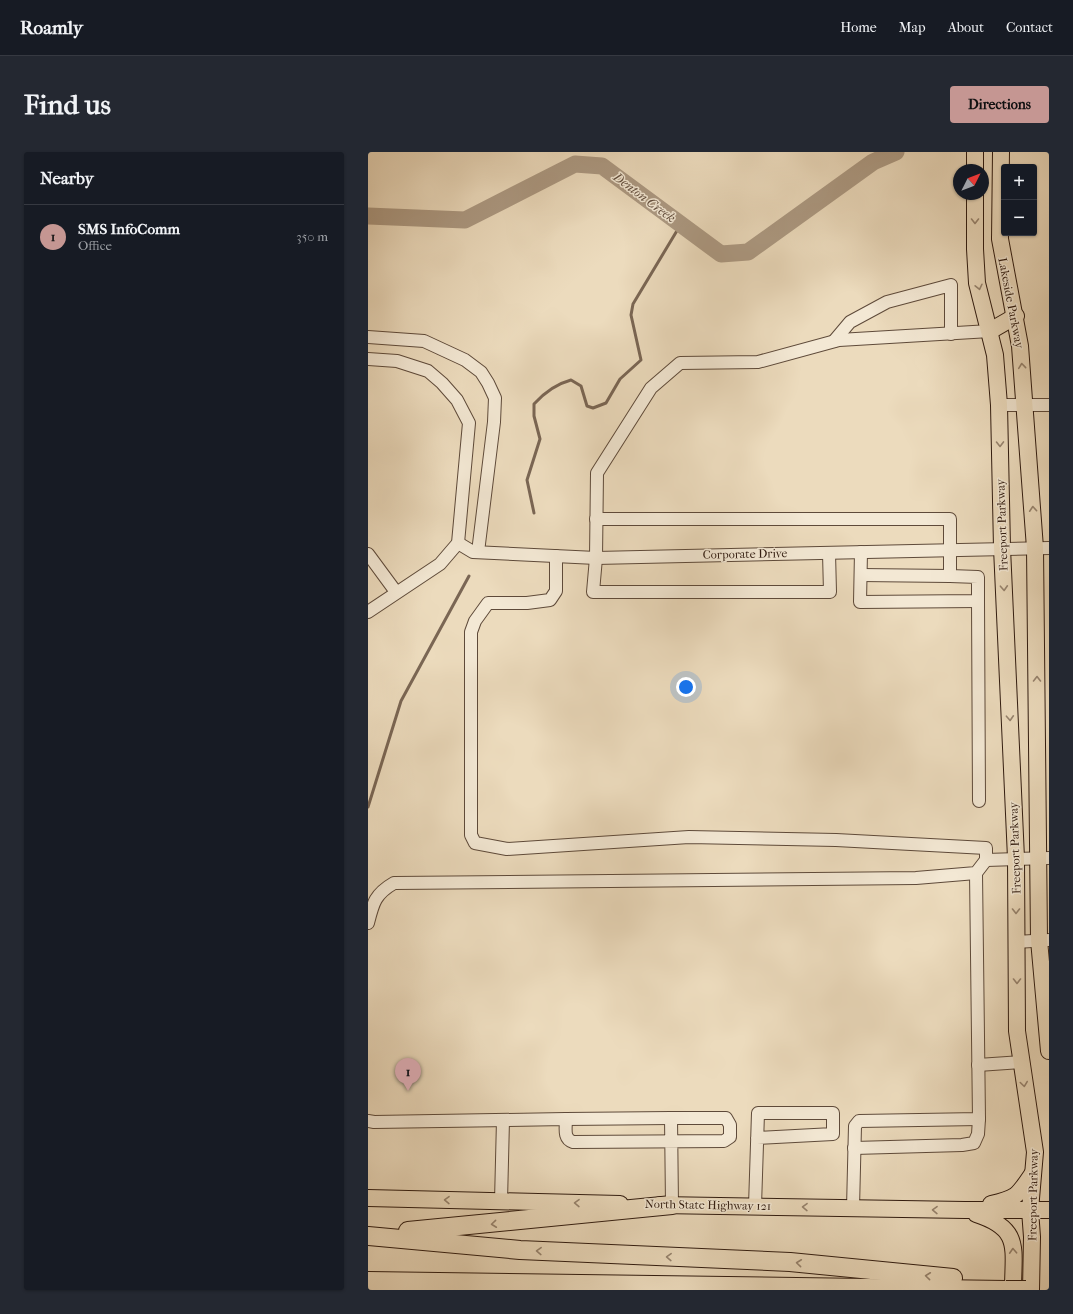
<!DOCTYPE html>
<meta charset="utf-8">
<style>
:root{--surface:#171b24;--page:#242831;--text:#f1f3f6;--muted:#9ea1a6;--line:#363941;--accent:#c59692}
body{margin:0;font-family:"IM FELL French Canon",serif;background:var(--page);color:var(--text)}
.controls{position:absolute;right:12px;top:12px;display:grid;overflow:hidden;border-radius:4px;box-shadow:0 1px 3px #0004}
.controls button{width:36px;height:36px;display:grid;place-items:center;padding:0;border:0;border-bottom:1px solid var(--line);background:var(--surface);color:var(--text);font:20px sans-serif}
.compass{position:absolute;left:585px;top:12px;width:36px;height:36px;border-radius:50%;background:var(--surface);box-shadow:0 1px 3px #0004;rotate:48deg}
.you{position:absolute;left:318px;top:535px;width:14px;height:14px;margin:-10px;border:3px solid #fff;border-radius:50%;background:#1a73e8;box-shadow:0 0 0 6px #1a73e833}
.badge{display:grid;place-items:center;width:26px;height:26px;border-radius:50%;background:var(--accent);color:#111;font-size:13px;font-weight:700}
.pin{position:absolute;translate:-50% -33px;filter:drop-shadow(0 1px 2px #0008)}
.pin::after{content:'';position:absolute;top:21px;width:14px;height:12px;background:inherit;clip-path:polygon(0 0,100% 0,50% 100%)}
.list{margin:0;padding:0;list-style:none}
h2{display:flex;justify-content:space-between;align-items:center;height:52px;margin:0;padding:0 16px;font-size:17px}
h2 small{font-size:13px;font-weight:400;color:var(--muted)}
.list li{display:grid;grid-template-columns:26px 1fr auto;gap:12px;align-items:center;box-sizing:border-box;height:64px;padding:0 16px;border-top:1px solid var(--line)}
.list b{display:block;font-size:15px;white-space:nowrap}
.list p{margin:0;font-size:13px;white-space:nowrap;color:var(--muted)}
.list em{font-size:13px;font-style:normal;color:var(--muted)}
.map{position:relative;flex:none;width:681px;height:1138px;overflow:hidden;border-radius:4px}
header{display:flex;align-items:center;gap:24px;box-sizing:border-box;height:56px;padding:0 20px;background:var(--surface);border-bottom:1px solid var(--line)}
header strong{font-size:19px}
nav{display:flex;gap:22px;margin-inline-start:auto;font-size:14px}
.intro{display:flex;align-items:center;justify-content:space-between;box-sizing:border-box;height:96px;padding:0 24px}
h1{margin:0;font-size:28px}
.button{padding:10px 18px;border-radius:4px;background:var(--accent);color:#111;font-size:14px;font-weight:700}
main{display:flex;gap:24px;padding:0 24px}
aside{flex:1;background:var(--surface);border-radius:4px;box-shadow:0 1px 3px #0004}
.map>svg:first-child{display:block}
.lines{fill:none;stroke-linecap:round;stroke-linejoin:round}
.stream{stroke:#7a6654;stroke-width:3}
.river{stroke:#ac9982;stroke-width:17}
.minor-casing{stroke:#5e4a3a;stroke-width:14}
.major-casing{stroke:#2f1a0f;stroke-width:18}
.highway-casing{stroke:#2f1a0f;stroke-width:20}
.minor{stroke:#f3e8d4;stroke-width:12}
.major{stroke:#ecdbbd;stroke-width:16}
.highway{stroke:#ecdbbd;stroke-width:18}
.highway-bridge-casing{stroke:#2f1a0f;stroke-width:20;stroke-linecap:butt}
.highway-bridge{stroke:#ecdbbd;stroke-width:18}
.oneway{stroke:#97846f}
.labels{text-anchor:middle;stroke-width:3;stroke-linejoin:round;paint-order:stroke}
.street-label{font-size:12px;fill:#2f1a0f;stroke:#f3e8d4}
.water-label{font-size:13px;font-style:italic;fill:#614d3d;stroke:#f3e8d4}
</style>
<header>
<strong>Roamly</strong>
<nav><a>Home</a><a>Map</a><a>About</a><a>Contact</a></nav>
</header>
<div class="intro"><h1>Find us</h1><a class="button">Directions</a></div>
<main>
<aside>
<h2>Nearby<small></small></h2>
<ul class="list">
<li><span class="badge">1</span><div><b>SMS InfoComm</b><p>Office</p></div><em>350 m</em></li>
</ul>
</aside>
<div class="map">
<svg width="681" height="1138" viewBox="0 0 681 1138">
<rect width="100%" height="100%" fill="#ecdbbd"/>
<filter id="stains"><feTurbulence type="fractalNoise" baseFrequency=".005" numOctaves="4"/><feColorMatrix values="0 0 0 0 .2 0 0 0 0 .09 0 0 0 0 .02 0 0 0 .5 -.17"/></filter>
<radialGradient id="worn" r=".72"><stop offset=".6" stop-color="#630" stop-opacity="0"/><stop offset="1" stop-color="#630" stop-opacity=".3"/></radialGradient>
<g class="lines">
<g class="stream">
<path d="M166 361 159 328 172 287 166 264V252C176 241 188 232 203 228L213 234 219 254 225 256 238 251 252 227 273 208 263 163 265 152 313 72"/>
<path d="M0 655 33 549 101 424"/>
</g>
<path class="river" d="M0 64 97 68 207 12 234 14 353 102 380 100 505 10 528 0"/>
<defs>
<g id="minor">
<path d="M0 185 56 189 97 208 113 220 120 231 127 246 126 270 110 400"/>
<path d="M466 189 482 170 519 150 583 133V182"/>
<path d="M0 207 29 209 60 219 74 231 89 248 101 271 90 391 72 412 0 460"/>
<path d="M631 253H681"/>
<path d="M228 367H582V424L610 425V449L492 450 493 400"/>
<path d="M90 391 105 400 228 406 681 396"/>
<path d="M461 401 462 440H225L228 406 229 321 283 236 312 211 390 210 471 188 622 179"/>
<path d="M0 402 28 440"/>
<path d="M493 423 582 424"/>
<path d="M610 449 611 649"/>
<path d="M618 708 681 706"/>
<path d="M0 771C5 751 7 742 26 731L548 726 608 721 618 708V696L468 688 321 685 139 697 107 691 103 683V480L107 469 120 451H159L182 448 188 439V404"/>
<path d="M648 790 681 788"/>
<path d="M610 913 653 910"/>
<path d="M198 967 303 966"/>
<path d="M0 969 6 970 198 967C198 976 195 987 205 990L356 989 362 985V973L358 966H303L304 1053"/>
<path d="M486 996 594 993 606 991 610 982 611 967"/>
<path d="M133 1049 135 968"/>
<path d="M387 1054 390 961H465V982L389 986"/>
<path d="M485 1056 487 974 491 969 611 967 608 721"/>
</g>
<g id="major">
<path d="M633 0 632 87 652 194 667 396 671 788 681 899"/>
<path d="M607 18V0"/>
<path d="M607 42V97L609 131 627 203 631 253 634 396 648 706 649 879 667 1000 662 1058 664 1085 663 1138"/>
<path d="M622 179 648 164"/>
<path d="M0 1046 252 1052"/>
<path d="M623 1052C650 1046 650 1043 665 1021"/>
<path d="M292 1053 597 1058H681"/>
<path d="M608 1062C654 1077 645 1096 645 1138"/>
</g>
<g id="highway">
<path d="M40 1079 304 1053"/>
<path d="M0 1084 152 1098 422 1110 585 1126"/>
<path d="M0 1129 638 1138"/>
</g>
</defs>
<use href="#minor" class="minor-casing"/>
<use href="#major" class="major-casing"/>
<use href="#highway" class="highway-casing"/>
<use href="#minor" class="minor"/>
<use href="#major" class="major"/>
<use href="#highway" class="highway"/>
<defs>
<path id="highway-bridge" d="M638 1138H658"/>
</defs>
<use href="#highway-bridge" class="highway-bridge-casing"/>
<use href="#highway-bridge" class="highway-bridge"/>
</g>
<defs><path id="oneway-chevron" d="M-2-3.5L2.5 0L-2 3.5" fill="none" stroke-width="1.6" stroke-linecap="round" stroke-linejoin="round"/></defs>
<g class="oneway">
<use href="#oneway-chevron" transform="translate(607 69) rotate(90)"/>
<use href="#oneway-chevron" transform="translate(611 135) rotate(77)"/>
<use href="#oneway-chevron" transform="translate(654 214) rotate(-96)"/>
<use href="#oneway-chevron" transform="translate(632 292) rotate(89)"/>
<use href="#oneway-chevron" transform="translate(665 357) rotate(-94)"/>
<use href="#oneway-chevron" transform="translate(636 436) rotate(87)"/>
<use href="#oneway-chevron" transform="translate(669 527) rotate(-90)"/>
<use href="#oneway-chevron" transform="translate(642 566) rotate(87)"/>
<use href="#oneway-chevron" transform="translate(648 759) rotate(90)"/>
<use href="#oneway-chevron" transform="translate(649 829) rotate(90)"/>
<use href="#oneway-chevron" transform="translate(656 932) rotate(82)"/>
<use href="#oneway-chevron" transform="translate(79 1048) rotate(-179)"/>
<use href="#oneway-chevron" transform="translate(209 1051) rotate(-179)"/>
<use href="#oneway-chevron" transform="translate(437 1055) rotate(-179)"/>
<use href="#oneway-chevron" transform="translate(567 1058) rotate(-179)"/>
<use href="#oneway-chevron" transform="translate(126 1072) rotate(174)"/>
<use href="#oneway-chevron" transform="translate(171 1099) rotate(-178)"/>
<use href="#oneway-chevron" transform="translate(645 1099) rotate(-93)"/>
<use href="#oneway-chevron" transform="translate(301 1105) rotate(-178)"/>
<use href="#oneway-chevron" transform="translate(431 1111) rotate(-174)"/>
<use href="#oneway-chevron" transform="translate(560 1124) rotate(-174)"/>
</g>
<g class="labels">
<g class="street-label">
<text transform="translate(643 151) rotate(79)" y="4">Lakeside Parkway</text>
<text transform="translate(634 373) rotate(-92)" y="4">Freeport Parkway</text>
<text transform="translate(377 402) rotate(-1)" y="4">Corporate Drive</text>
<text transform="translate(647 696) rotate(-92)" y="4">Freeport Parkway</text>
<text transform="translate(665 1043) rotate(-89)" y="4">Freeport Parkway</text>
<text transform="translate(340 1053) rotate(1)" y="4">North State Highway 121</text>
</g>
<g class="water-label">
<text transform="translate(277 45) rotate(37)" y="5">Denton Creek</text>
</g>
</g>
<rect width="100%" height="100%" filter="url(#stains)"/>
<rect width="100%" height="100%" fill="url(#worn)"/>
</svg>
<div class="controls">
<button>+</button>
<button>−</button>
</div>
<svg class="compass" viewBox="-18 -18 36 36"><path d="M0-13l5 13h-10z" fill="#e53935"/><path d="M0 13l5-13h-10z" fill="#9ea1a6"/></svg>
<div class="you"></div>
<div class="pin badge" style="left:40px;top:939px">1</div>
</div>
</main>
